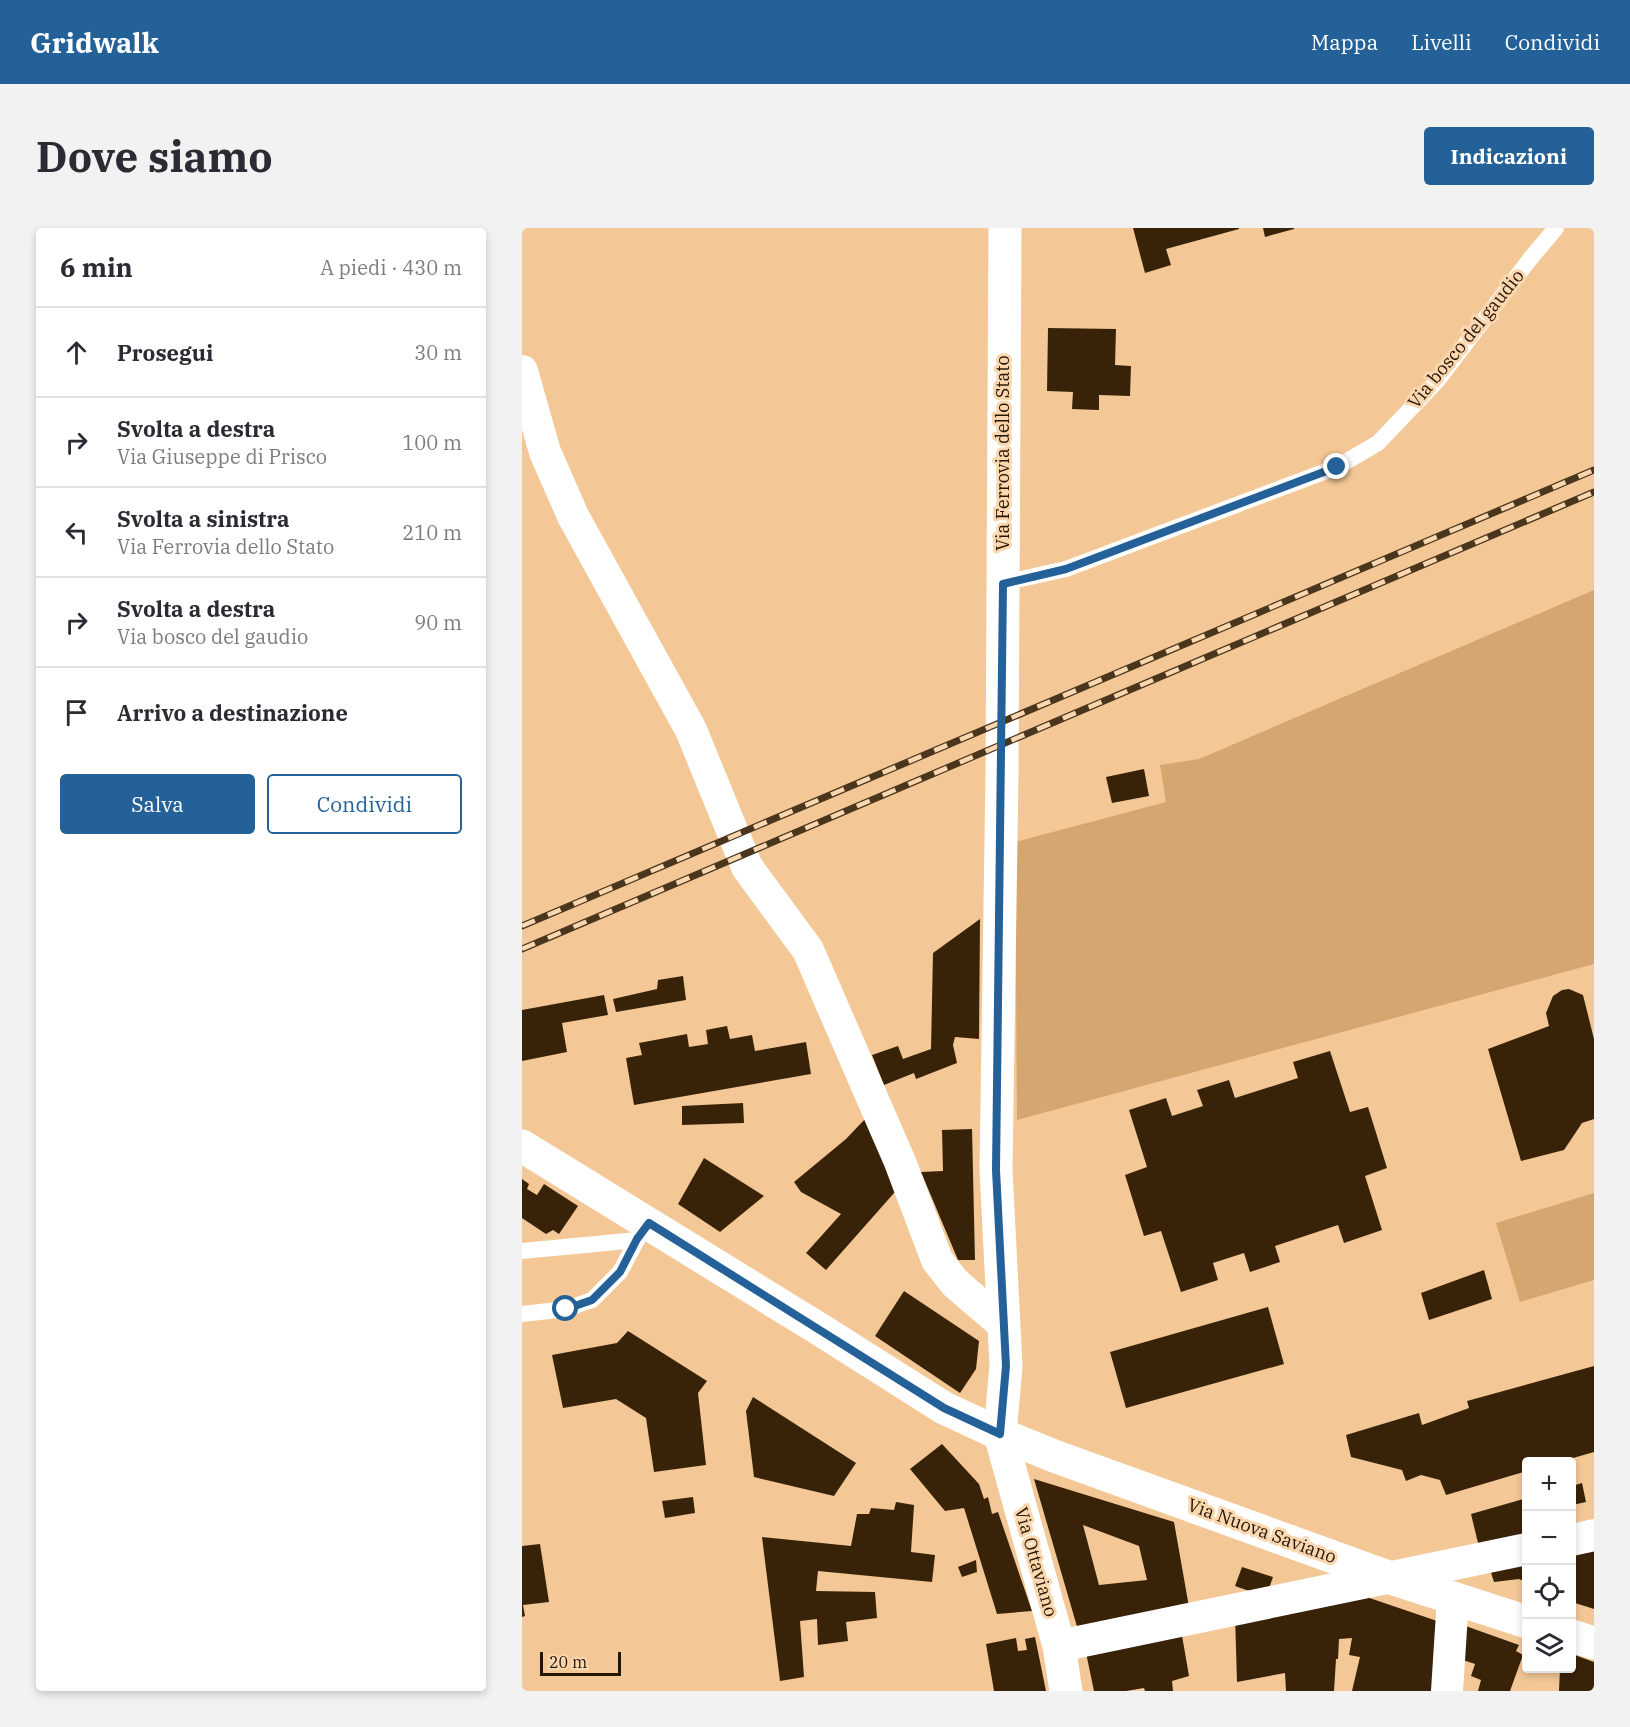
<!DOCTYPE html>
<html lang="it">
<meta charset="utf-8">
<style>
:root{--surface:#fff;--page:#f2f2f3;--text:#2b2b33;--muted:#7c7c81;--line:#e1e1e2;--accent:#246198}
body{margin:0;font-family:"IBM Plex Serif",serif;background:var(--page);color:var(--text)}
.controls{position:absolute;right:18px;bottom:18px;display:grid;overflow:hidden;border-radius:6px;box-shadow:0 3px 9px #0003}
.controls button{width:54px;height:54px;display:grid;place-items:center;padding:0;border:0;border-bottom:2px solid var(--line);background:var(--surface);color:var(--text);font:30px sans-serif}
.scale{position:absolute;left:18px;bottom:15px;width:81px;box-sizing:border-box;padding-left:6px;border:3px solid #261604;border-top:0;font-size:16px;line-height:21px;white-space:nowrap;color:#261604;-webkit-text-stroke:4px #fbd7af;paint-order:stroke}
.stop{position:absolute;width:18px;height:18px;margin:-14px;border:4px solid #246198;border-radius:50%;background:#fff}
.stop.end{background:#246198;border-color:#fff;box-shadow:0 2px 6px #0008}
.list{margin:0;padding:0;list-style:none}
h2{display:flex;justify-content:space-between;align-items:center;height:78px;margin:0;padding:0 24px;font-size:26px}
h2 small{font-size:20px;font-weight:400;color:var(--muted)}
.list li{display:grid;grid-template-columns:39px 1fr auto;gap:18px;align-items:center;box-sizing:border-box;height:90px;padding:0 24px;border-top:2px solid var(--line)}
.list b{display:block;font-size:22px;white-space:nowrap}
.list p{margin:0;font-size:20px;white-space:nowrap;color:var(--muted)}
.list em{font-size:20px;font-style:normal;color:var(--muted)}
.actions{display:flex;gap:12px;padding:18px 24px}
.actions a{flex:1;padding:14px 0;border:2px solid var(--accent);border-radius:6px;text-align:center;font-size:21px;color:var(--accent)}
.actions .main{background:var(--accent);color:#fff}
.icon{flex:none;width:33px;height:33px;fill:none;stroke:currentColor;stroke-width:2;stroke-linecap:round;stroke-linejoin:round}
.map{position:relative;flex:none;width:1072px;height:1463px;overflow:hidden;border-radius:6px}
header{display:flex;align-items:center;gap:36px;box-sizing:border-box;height:84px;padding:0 30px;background:var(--accent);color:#fff}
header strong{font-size:28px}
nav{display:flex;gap:33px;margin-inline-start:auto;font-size:21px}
.intro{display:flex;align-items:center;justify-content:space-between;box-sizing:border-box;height:144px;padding:0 36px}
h1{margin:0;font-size:42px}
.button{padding:15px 27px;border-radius:6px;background:var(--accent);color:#fff;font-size:21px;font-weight:700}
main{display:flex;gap:36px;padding:0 36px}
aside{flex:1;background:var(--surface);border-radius:6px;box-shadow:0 3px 9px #0003}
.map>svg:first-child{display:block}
.green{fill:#d6a670}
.building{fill:#392308;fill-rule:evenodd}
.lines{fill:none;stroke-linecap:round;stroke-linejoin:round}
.service{stroke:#fff;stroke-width:16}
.minor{stroke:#fff;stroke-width:32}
.secondary{stroke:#fff;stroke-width:33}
.rail-casing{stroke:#4a351d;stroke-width:7}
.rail{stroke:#fbd7af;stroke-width:4.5;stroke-dasharray:14;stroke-linecap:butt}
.route{stroke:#246198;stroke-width:8}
.labels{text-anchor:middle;stroke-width:6;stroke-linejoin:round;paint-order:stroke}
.street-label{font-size:18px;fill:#261604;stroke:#fbd7af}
</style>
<header>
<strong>Gridwalk</strong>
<nav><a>Mappa</a><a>Livelli</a><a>Condividi</a></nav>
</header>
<div class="intro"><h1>Dove siamo</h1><a class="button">Indicazioni</a></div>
<main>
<aside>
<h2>6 min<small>A piedi · 430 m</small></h2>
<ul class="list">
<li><svg class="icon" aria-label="ahead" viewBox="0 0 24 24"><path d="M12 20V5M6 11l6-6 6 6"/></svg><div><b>Prosegui</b></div><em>30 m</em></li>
<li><svg class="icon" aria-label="right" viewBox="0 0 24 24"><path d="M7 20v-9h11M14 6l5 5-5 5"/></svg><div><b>Svolta a destra</b><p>Via Giuseppe di Prisco</p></div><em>100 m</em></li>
<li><svg class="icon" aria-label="left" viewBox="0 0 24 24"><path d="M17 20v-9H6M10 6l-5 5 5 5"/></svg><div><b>Svolta a sinistra</b><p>Via Ferrovia dello Stato</p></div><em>210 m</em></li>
<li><svg class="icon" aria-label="right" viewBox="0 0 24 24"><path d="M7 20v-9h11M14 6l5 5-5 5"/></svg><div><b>Svolta a destra</b><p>Via bosco del gaudio</p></div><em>90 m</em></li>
<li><svg class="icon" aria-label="arrive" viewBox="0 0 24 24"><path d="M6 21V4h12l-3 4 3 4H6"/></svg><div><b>Arrivo a destinazione</b></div></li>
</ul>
<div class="actions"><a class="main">Salva</a><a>Condividi</a></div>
</aside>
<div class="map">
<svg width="1072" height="1463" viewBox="0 0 1072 1463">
<rect width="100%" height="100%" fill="#f4c896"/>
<g class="green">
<path d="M1072 362V736L495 892 493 614 644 574 638 537 677 531Z"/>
<path d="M1072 965V1052L998 1074 974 995Z"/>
</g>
<g class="building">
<path d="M611 0H717V1L644 21 649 37 623 45Z"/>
<path d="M741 0H772V1L743 9Z"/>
<path d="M526 100 594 101 593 137 609 138 608 168 577 167V182L550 181 551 164 525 163Z"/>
<path d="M622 541 627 568 590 575 584 549Z"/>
<path d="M458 691 457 811 433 809 431 817 435 835 394 851 392 845 362 857 350 827 376 818 381 831 409 821 411 725Z"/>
<path d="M161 748 164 772 94 784 91 771 135 761 136 752Z"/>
<path d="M1047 761 1061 767 1072 811V891L1060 895 1042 922 999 933 966 821 1027 798 1024 785 1031 768 1040 762Z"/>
<path d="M82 767 86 787 40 795 45 824 0 833V782Z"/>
<path d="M205 798 208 811 230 807 233 823 284 814 289 846 112 877 104 830 120 827 117 815 165 806 167 819 186 816 184 802Z"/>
<path d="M808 823 828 884 846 879 865 940 843 948 860 1002 822 1015 816 997 753 1018 758 1034 728 1044 722 1025 691 1035 696 1052 659 1064 639 1003 622 1008 603 947 625 939 607 882 644 870 650 888 681 878 675 862 707 852 713 870 776 850 771 834Z"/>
<path d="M221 875 222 895 160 897V878Z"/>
<path d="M344 890 380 956 304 1042 284 1025 319 986 279 964 272 954 324 911Z"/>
<path d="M450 901 453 1032H436L399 944 421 943 420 902Z"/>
<path d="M182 930 242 968 198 1004 156 976Z"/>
<path d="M0 951 7 956 5 961 15 967 22 956 56 978 37 1006 31 1002 24 1006 0 990Z"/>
<path d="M962 1042 970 1071 907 1092 899 1065Z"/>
<path d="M382 1063 457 1113 454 1141 438 1165 353 1108Z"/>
<path d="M746 1079 762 1136 604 1180 588 1124Z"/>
<path d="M106 1103 185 1153 176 1165 184 1237 132 1244 124 1190 94 1171 41 1180 30 1127 95 1115Z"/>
<path d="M1072 1138V1224L1037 1234H1005V1243L924 1267 918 1252 899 1247 884 1253 880 1242 829 1229 824 1207 897 1185 900 1197 947 1180 945 1173Z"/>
<path d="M231 1169 334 1235 312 1268 232 1249 224 1183Z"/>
<path d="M420 1216 457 1256 462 1271 466 1269 470 1286 476 1284 510 1383 475 1386 442 1280 423 1283 388 1241Z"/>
<path d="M512 1251 652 1294 667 1379 556 1402ZM561 1297 617 1318 625 1352 577 1357Z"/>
<path d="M1060 1255 1064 1274 1050 1277V1258Z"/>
<path d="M171 1269 173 1285 143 1290 140 1273Z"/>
<path d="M1005 1270V1308L957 1319 949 1286Z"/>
<path d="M374 1274 392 1277 389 1324 413 1327 410 1354 296 1343 294 1363 353 1364 355 1390 324 1394 326 1413 296 1417 295 1391 278 1393 282 1449 258 1453 240 1309 329 1318 335 1286H347L349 1280 372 1282Z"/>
<path d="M1050 1281 1054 1297 1050 1298Z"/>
<path d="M1072 1315V1381L1050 1374V1319Z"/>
<path d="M18 1316 27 1374 1 1377 3 1388 0 1389V1318Z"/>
<path d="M1005 1327V1354L997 1351 972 1354 966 1335Z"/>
<path d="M454 1332 455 1344 440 1349 436 1339Z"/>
<path d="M720 1339 751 1349 744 1369 713 1358Z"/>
<path d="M827 1363 921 1395 922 1463H830L838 1429 827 1427 830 1410 817 1411 816 1431H814L812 1463H764L763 1445 715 1454 713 1387Z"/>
<path d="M658 1396 667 1448 650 1453 651 1463H623L622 1460 604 1463H572L563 1420Z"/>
<path d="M938 1396 997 1417 994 1423 1001 1427 988 1463H956L959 1452 949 1448 953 1436 935 1430Z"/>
<path d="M513 1409 524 1463H472L464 1416 494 1410 496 1423 505 1422 503 1411Z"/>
<path d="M1050 1426 1072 1434V1463H1037L1038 1440H1050Z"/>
</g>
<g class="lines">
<g class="service">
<path d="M481 355 544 341 815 239 856 215 916 152 1008 31 1034 0"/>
<path d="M0 1023 115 1012"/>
<path d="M0 1086 44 1081 70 1072 98 1044 115 1012 127 995"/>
</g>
<g class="minor">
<path d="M0 143 23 224 51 288 169 502 225 639 286 722 378 934 415 1032 433 1055 482 1097"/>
<path d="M1050 1312 1072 1307"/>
<path d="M537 1418 1005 1321"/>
<path d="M925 1463 931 1370"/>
</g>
<g class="secondary">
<path d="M483 0 480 545 474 942 484 1138 478 1206 537 1418 544 1463"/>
<path d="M0 918 294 1099 422 1180 478 1206 532 1228 869 1350 1005 1394"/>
<path d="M1050 1408 1072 1415"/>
</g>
<defs>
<g id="rail">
<path d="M0 698 1072 242"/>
<path d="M0 721 1072 264"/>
</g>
</defs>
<use href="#rail" class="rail-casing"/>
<use href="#rail" class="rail"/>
</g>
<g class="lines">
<path class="route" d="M44 1081 70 1072 98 1044 115 1011 127 995 422 1180 478 1206 484 1138 474 942 481 356 544 341 815 239"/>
</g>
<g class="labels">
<g class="street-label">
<text transform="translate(944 111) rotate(-51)" y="6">Via bosco del gaudio</text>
<text transform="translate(481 225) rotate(-90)" y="6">Via Ferrovia dello Stato</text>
<text transform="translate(740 1303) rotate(20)" y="6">Via Nuova Saviano</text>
<text transform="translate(514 1334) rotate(74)" y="6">Via Ottaviano</text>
</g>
</g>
</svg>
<div class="controls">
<button>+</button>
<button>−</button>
<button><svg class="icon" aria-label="locate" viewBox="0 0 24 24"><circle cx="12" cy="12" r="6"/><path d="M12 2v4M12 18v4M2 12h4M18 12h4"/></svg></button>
<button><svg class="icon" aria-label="layers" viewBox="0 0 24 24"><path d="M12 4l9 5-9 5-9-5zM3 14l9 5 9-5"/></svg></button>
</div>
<div class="scale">20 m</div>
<div class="stop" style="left:44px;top:1081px"></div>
<div class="stop end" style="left:815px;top:239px"></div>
</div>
</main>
